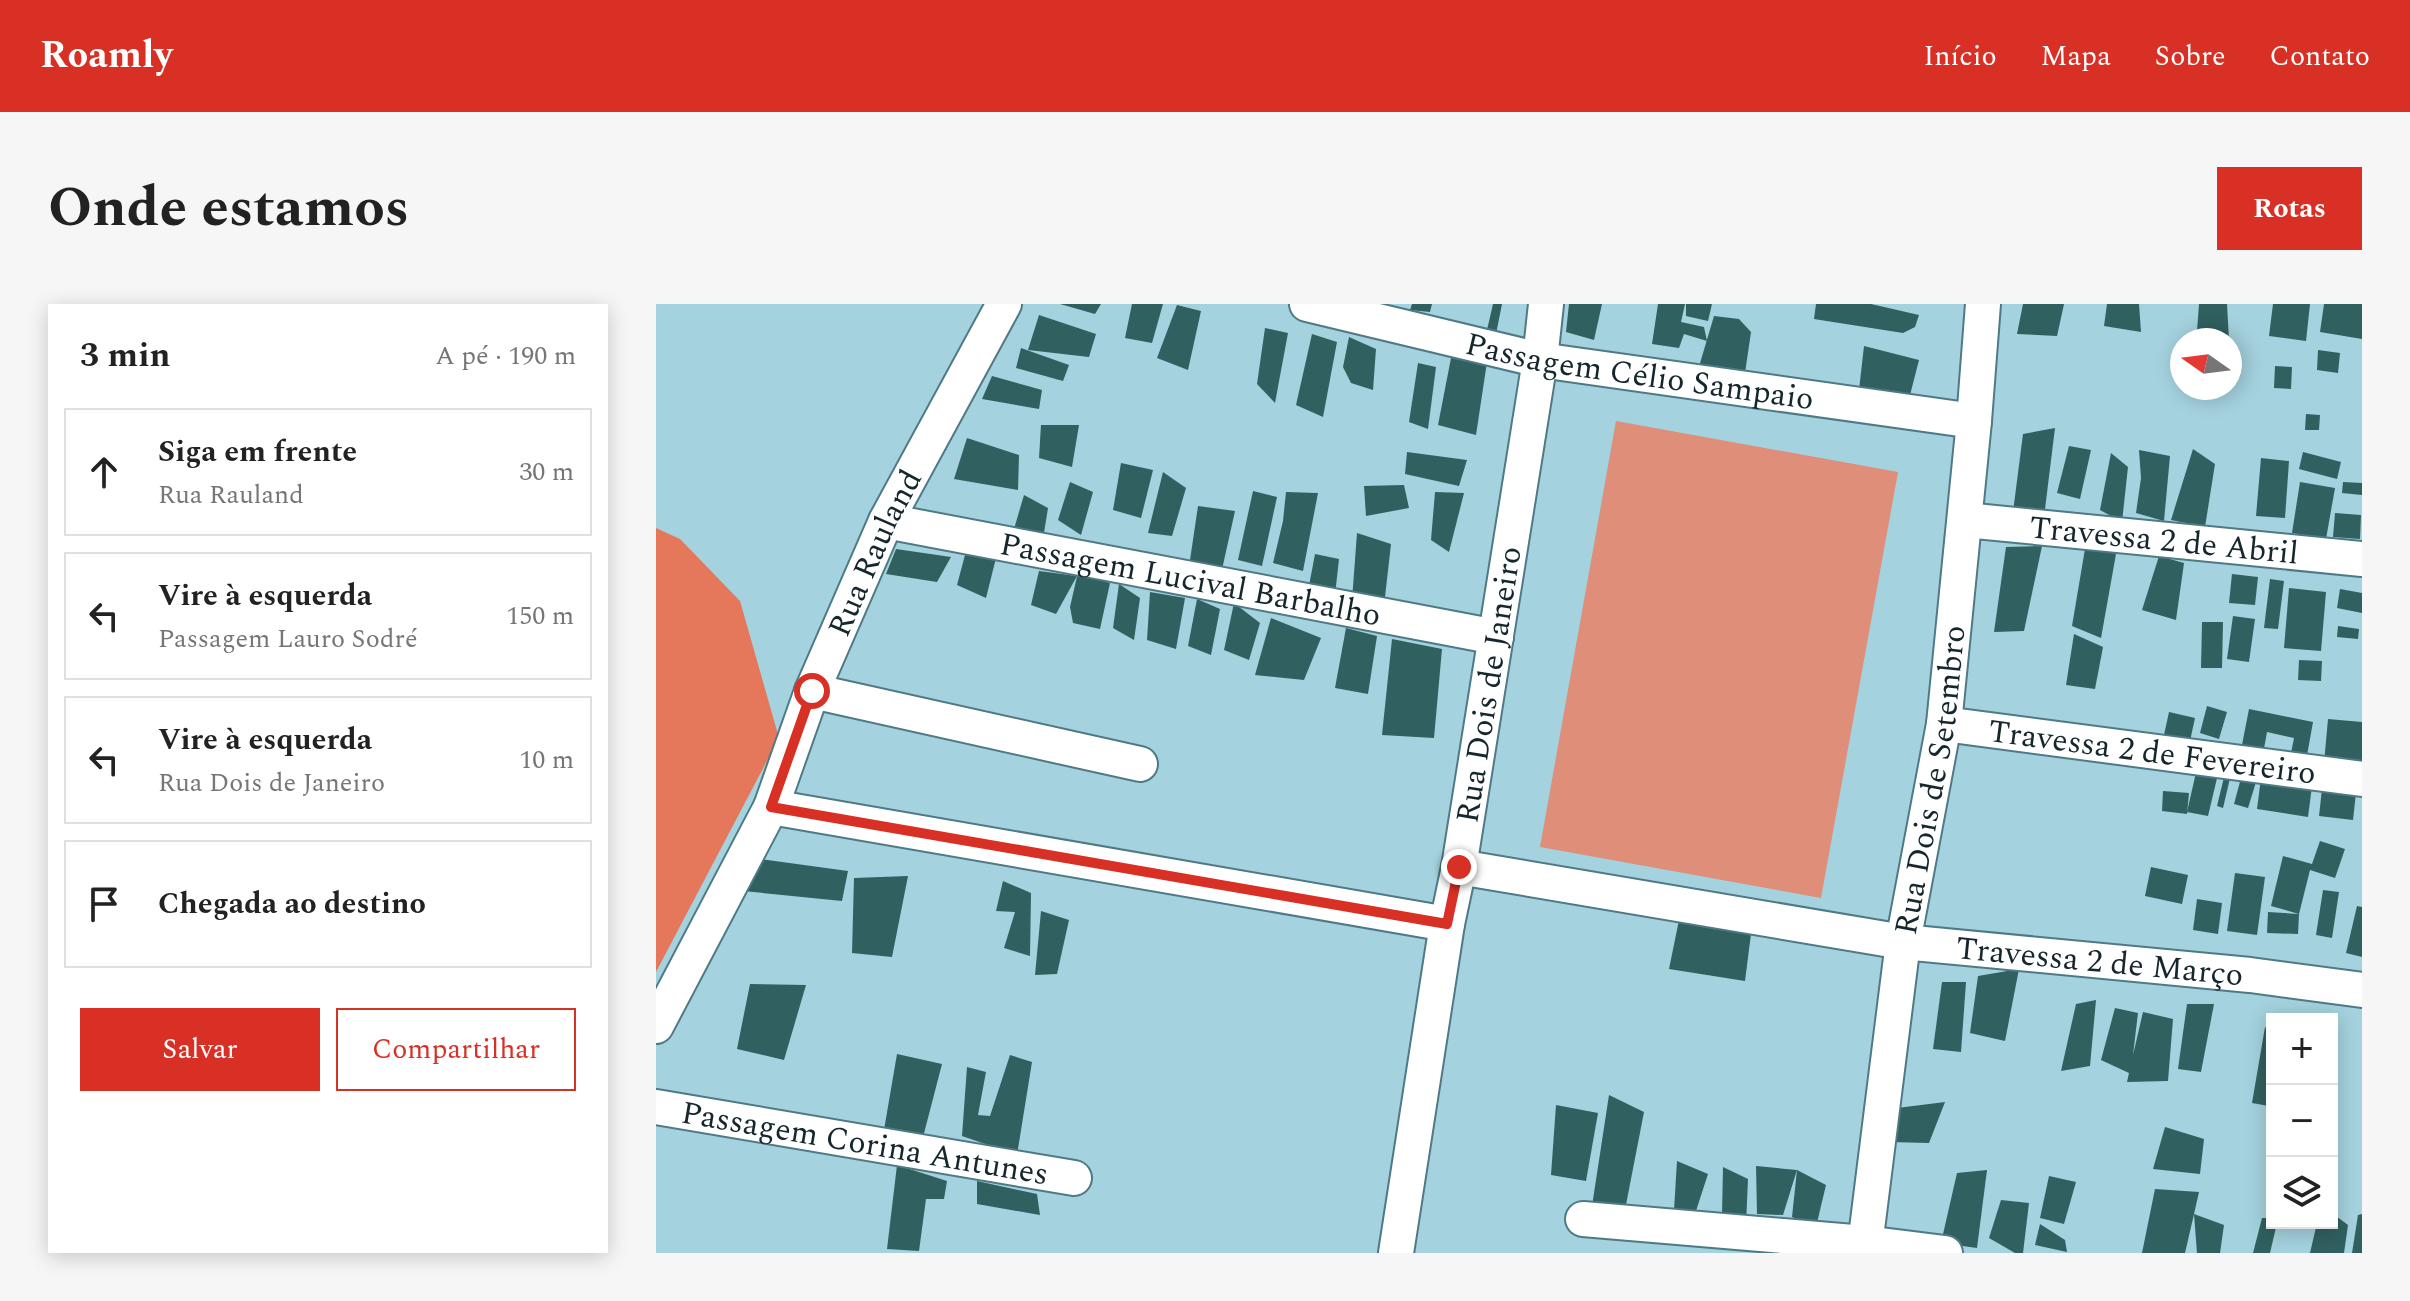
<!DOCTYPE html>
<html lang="pt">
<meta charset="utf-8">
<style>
:root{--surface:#fff;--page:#f6f6f6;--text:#222;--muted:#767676;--line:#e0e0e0;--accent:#d93025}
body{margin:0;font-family:Spectral,serif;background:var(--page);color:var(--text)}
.controls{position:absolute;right:24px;bottom:24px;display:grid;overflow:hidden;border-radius:0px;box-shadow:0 4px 20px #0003}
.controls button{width:72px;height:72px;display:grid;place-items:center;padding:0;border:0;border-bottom:2px solid var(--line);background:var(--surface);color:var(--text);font:40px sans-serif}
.compass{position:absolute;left:1514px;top:24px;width:72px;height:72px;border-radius:50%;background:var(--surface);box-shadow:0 4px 20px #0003;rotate:284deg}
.stop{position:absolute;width:24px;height:24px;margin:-18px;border:6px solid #d93025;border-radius:50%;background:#fff}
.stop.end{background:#d93025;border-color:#fff;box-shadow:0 2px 8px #0008}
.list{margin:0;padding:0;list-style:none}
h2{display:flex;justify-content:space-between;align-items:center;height:104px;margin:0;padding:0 32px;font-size:34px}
h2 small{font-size:26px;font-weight:400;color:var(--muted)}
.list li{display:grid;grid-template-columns:52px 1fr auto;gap:24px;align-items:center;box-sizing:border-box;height:128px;margin:0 16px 16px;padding:0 16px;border:2px solid var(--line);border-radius:0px}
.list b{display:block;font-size:30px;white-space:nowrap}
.list p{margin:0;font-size:26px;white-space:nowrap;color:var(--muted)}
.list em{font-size:26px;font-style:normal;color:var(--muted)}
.actions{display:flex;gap:16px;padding:24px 32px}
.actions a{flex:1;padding:18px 0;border:2px solid var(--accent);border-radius:0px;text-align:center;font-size:28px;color:var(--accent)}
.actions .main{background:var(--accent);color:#fff}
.icon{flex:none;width:44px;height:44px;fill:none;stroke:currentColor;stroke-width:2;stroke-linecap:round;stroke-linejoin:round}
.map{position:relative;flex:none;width:1706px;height:949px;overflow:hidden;border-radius:0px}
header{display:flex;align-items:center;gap:48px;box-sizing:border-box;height:112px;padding:0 40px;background:var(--accent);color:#fff}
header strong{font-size:38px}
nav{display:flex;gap:44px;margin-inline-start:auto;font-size:28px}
.intro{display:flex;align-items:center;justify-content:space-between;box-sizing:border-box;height:192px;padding:0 48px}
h1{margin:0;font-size:56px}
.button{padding:20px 36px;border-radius:0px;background:var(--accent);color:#fff;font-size:28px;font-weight:700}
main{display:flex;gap:48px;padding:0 48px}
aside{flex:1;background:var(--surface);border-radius:0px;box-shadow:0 4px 20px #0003}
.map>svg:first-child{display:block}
.green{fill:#de8e79}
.forest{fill:#e5775b}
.building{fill:#316060}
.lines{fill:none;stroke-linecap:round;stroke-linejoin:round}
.street-casing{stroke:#4f7a85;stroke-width:38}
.street{stroke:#fff;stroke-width:34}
.route{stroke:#d93025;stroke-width:10}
.labels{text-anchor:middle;stroke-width:8;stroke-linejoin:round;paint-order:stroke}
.street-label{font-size:32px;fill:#15272c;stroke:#d8eff5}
</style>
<header>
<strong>Roamly</strong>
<nav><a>Início</a><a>Mapa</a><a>Sobre</a><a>Contato</a></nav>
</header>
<div class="intro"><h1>Onde estamos</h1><a class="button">Rotas</a></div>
<main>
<aside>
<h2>3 min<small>A pé · 190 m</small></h2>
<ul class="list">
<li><svg class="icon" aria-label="ahead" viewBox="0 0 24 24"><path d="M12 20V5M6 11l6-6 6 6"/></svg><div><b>Siga em frente</b><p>Rua Rauland</p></div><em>30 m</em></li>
<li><svg class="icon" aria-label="left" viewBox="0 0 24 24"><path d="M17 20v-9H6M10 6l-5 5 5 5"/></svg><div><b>Vire à esquerda</b><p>Passagem Lauro Sodré</p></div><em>150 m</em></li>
<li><svg class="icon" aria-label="left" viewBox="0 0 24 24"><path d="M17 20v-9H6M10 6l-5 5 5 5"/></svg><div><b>Vire à esquerda</b><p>Rua Dois de Janeiro</p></div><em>10 m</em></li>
<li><svg class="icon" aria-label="arrive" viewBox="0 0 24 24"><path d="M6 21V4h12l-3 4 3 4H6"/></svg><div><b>Chegada ao destino</b></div></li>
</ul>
<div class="actions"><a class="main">Salvar</a><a>Compartilhar</a></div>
</aside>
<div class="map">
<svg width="1706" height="949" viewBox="0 0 1706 949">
<rect width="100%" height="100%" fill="#a4d2de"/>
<path class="green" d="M960 117 1242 168 1165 594 884 543Z"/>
<path class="forest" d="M0 224 24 235 84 297 123 434 0 668Z"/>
<g class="building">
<path d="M404 0H445L439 10Z"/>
<path d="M476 0H507L496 39 469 34Z"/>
<path d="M756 0H776L774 8 754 6Z"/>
<path d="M837 0H846L840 30 831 26Z"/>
<path d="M913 0H946L938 36 910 28Z"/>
<path d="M1002 0H1029L1025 18 1048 23 1051 37 1028 30 1023 44 996 40Z"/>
<path d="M1030 0H1056L1052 17 1030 12Z"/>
<path d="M1160 0H1215L1263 11 1259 23 1247 29 1158 15Z"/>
<path d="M1367 0H1408L1401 32 1361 30Z"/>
<path d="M1451 0H1483L1485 28 1448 22Z"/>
<path d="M1543 0H1571L1573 36 1541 27Z"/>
<path d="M1617 0H1654L1650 37 1613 32Z"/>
<path d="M1668 0H1706V35L1664 28Z"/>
<path d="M521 1 545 7 532 66 501 54Z"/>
<path d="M383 11 440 30 433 53 372 46Z"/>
<path d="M1058 12 1083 15 1095 28 1089 69 1042 66Z"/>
<path d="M609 24 632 29 619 99 601 80Z"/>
<path d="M656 30 681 38 667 113 640 101Z"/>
<path d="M693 33 720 45 717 86 695 79 687 63Z"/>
<path d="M1208 42 1263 56 1253 95 1203 86Z"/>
<path d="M365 44 413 61 407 77 360 64Z"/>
<path d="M1662 46 1684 49 1682 69 1661 66Z"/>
<path d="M795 54 831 58 820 131 782 121Z"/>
<path d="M762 59 780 63 772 125 753 118Z"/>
<path d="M1619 62 1636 63 1635 85 1618 84Z"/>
<path d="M336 72 386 86 383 105 326 95Z"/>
<path d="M1650 110 1664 111 1663 126H1649Z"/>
<path d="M385 121H423L416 163 383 154Z"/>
<path d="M1399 124 1389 205 1357 208 1367 130Z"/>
<path d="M311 134 363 151 362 186 298 175Z"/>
<path d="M1413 142 1435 146 1424 195 1401 189Z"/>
<path d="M1537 145 1559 160 1549 223 1515 216Z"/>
<path d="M1483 146 1514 152 1508 217 1480 209 1485 174Z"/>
<path d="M751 148 811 156 803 182 749 170Z"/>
<path d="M1647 148 1685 158 1681 175 1643 165Z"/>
<path d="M1455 149 1472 163 1466 218 1444 206Z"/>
<path d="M1605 154 1633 157 1629 214 1600 212Z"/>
<path d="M465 159 497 166 485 214 457 206Z"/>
<path d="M507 168 530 184 516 232 492 229Z"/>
<path d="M414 178 437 188 425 231 402 216Z"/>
<path d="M1644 178 1679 184 1670 235 1636 229Z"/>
<path d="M1687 178 1706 179V191L1686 189Z"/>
<path d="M748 181 753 204 710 212 708 182Z"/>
<path d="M597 187 621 193 606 262 582 256Z"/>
<path d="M630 188 662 189 647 267 617 259 627 217Z"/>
<path d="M779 188 808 189 793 248 775 236Z"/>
<path d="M368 191 392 204 387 235 358 225Z"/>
<path d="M542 202 579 207 565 270 534 256Z"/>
<path d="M1679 209 1705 211 1704 235 1677 233Z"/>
<path d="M701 229 735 240 729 293 696 296Z"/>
<path d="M1430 239 1460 250 1445 334 1416 322Z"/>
<path d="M1386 242 1368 327 1338 328 1350 243Z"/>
<path d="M240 245 295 253 281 278 230 270Z"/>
<path d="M659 250 683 255 679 291 652 287Z"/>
<path d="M309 251 340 254 330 294 301 281Z"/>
<path d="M1503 252 1528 259 1520 316 1486 306Z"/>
<path d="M383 267 421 272 400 310 375 301Z"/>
<path d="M422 268 454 279 444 325 417 319 414 303Z"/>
<path d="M1576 270 1602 273 1599 301 1573 299Z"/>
<path d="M1614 275 1628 277 1622 325 1608 324Z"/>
<path d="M463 280 484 294 478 336 457 324Z"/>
<path d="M1633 284 1670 288 1665 347 1628 344Z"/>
<path d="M1684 285 1706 289V309L1681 304Z"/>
<path d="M494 288 529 294 520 345 491 336Z"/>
<path d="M541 295 564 305 555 351 532 342Z"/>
<path d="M578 299 604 319 593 356 568 346Z"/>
<path d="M1577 312 1599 315 1593 358 1571 355Z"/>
<path d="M615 314 665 334 648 376 599 371Z"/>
<path d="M1546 318H1567L1566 364H1545Z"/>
<path d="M1682 322 1703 325 1702 335 1681 333Z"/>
<path d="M690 324 721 332 712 390 679 384Z"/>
<path d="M1418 330 1447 343 1439 385 1410 381Z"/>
<path d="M736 335 786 345 778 434 726 431Z"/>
<path d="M1643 356 1666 357 1665 377 1642 376Z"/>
<path d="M1551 402 1571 408 1563 435 1544 429Z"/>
<path d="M1593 405 1657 418 1650 457 1634 454 1638 434 1611 428 1607 450 1585 446Z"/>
<path d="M1513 408 1539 414 1534 437 1508 431Z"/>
<path d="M1672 415 1706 418V463L1668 459Z"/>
<path d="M1541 464 1562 470 1552 512 1531 508Z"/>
<path d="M1569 469 1575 470 1567 504 1561 502Z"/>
<path d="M1585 474 1600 478 1592 504 1578 500Z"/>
<path d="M1605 474 1656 482 1652 513 1601 505Z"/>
<path d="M1666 485 1700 489 1697 516 1663 512Z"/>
<path d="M1507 487 1533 489 1531 510 1506 507Z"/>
<path d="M1664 537 1689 545 1679 574 1654 566 1643 610 1642 630 1611 629 1612 608 1643 610 1615 602 1627 552 1656 560Z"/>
<path d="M89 553 192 567 186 597 87 587Z"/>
<path d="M1495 563 1532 571 1526 600 1489 592Z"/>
<path d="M1579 569 1609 573 1601 631 1571 627Z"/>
<path d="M252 572 236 653 196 649 198 574Z"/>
<path d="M347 577 375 589 374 652 348 644 359 608 340 607Z"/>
<path d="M1667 586 1683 588 1676 634 1660 631Z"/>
<path d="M1541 595 1566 599 1562 630 1537 626Z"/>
<path d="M1701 602 1706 603V653L1690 649Z"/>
<path d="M385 607 413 616 401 670 379 671Z"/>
<path d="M1023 616 1095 630 1089 677 1013 665Z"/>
<path d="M1363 665 1349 737 1314 729 1322 672Z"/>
<path d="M1286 678H1310L1305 748 1277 745Z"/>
<path d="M94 680 150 681 128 756 81 745Z"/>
<path d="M1440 696 1434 762 1405 767 1420 700Z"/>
<path d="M1531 700H1558L1545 768 1522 765Z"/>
<path d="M1459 704 1482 709 1477 751 1487 708 1517 715 1512 777 1471 778 1473 769 1445 756Z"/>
<path d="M1609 723 1616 730V793L1613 802 1596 799Z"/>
<path d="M241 750 286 760 266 837 228 826Z"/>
<path d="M354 751 376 758 361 851 306 832 311 763 330 768 322 811 334 812Z"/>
<path d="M953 791 988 808 968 911 936 902Z"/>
<path d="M1289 798 1273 839 1233 838 1241 804Z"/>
<path d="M900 801 942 809 930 877 895 871Z"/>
<path d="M1509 823 1548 835 1544 870 1497 865Z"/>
<path d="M1021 857 1052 870 1038 913 1018 906Z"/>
<path d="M241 861 291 877 288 895H270L263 947 231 945Z"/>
<path d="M1100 862 1141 866 1127 911 1101 910Z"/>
<path d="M1067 863 1092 875 1090 921 1066 911Z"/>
<path d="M1141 866 1170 881 1160 923 1136 913Z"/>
<path d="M1331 866 1321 944 1285 939 1301 869Z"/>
<path d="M1393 872 1420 878 1408 920 1384 914Z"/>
<path d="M321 877 381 890 384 911 321 900Z"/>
<path d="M1499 885 1543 888 1538 910 1568 921 1564 949H1541L1538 910 1529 949H1486Z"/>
<path d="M1345 896 1373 899 1367 949H1359L1333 934Z"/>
<path d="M1676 909 1692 921 1688 949H1654L1661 919H1676Z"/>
<path d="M1706 910V949H1696L1702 911Z"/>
<path d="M1606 914H1616V919H1621L1614 949H1597Z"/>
<path d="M1384 920 1409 936 1411 948 1379 941Z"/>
</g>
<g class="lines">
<defs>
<g id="street">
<path id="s1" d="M651 0 884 56 1318 117"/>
<path id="s2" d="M1309 216 1706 255"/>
<path id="s3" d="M230 217 840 333"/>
<path d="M156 387 484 460"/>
<path id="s4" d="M1288 420 1706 475"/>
<path d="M115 503 791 620"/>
<path id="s5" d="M803 563 1247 638 1594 671 1706 686"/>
<path id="s6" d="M0 722 115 503 156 387 230 217 348 0"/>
<path id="s7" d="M0 803 418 874"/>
<path d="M927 915 1209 939 1289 949"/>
<path id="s8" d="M740 949 791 620 803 563 884 56 890 0"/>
<path id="s9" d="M1208 949 1247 638 1288 420 1318 117 1327 0"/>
</g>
</defs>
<use href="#street" class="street-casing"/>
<use href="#street" class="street"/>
</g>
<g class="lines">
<path class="route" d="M156 387 115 503 791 620 803 563"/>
</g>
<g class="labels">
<g class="street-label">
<text dy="11" stroke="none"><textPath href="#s1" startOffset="340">Passagem Célio Sampaio</textPath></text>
<text dy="11" stroke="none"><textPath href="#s2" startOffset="200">Travessa 2 de Abril</textPath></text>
<text dy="11" stroke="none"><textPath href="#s6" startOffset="522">Rua Rauland</textPath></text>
<text dy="11" stroke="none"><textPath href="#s3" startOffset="310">Passagem Lucival Barbalho</textPath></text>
<text dy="11" stroke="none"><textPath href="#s8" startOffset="576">Rua Dois de Janeiro</textPath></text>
<text dy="11" stroke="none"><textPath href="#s4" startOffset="210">Travessa 2 de Fevereiro</textPath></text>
<text dy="11" stroke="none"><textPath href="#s9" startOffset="478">Rua Dois de Setembro</textPath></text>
<text dy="11" stroke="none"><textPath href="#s5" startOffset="648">Travessa 2 de Março</textPath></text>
<text dy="11" stroke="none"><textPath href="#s7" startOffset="212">Passagem Corina Antunes</textPath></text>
</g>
</g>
</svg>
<div class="controls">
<button>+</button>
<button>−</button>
<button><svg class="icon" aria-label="layers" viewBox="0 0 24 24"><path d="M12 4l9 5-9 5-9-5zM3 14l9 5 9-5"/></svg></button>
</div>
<svg class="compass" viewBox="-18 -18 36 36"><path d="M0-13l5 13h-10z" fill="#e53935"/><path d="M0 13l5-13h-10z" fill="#767676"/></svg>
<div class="stop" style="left:156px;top:387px"></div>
<div class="stop end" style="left:803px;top:563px"></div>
</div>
</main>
